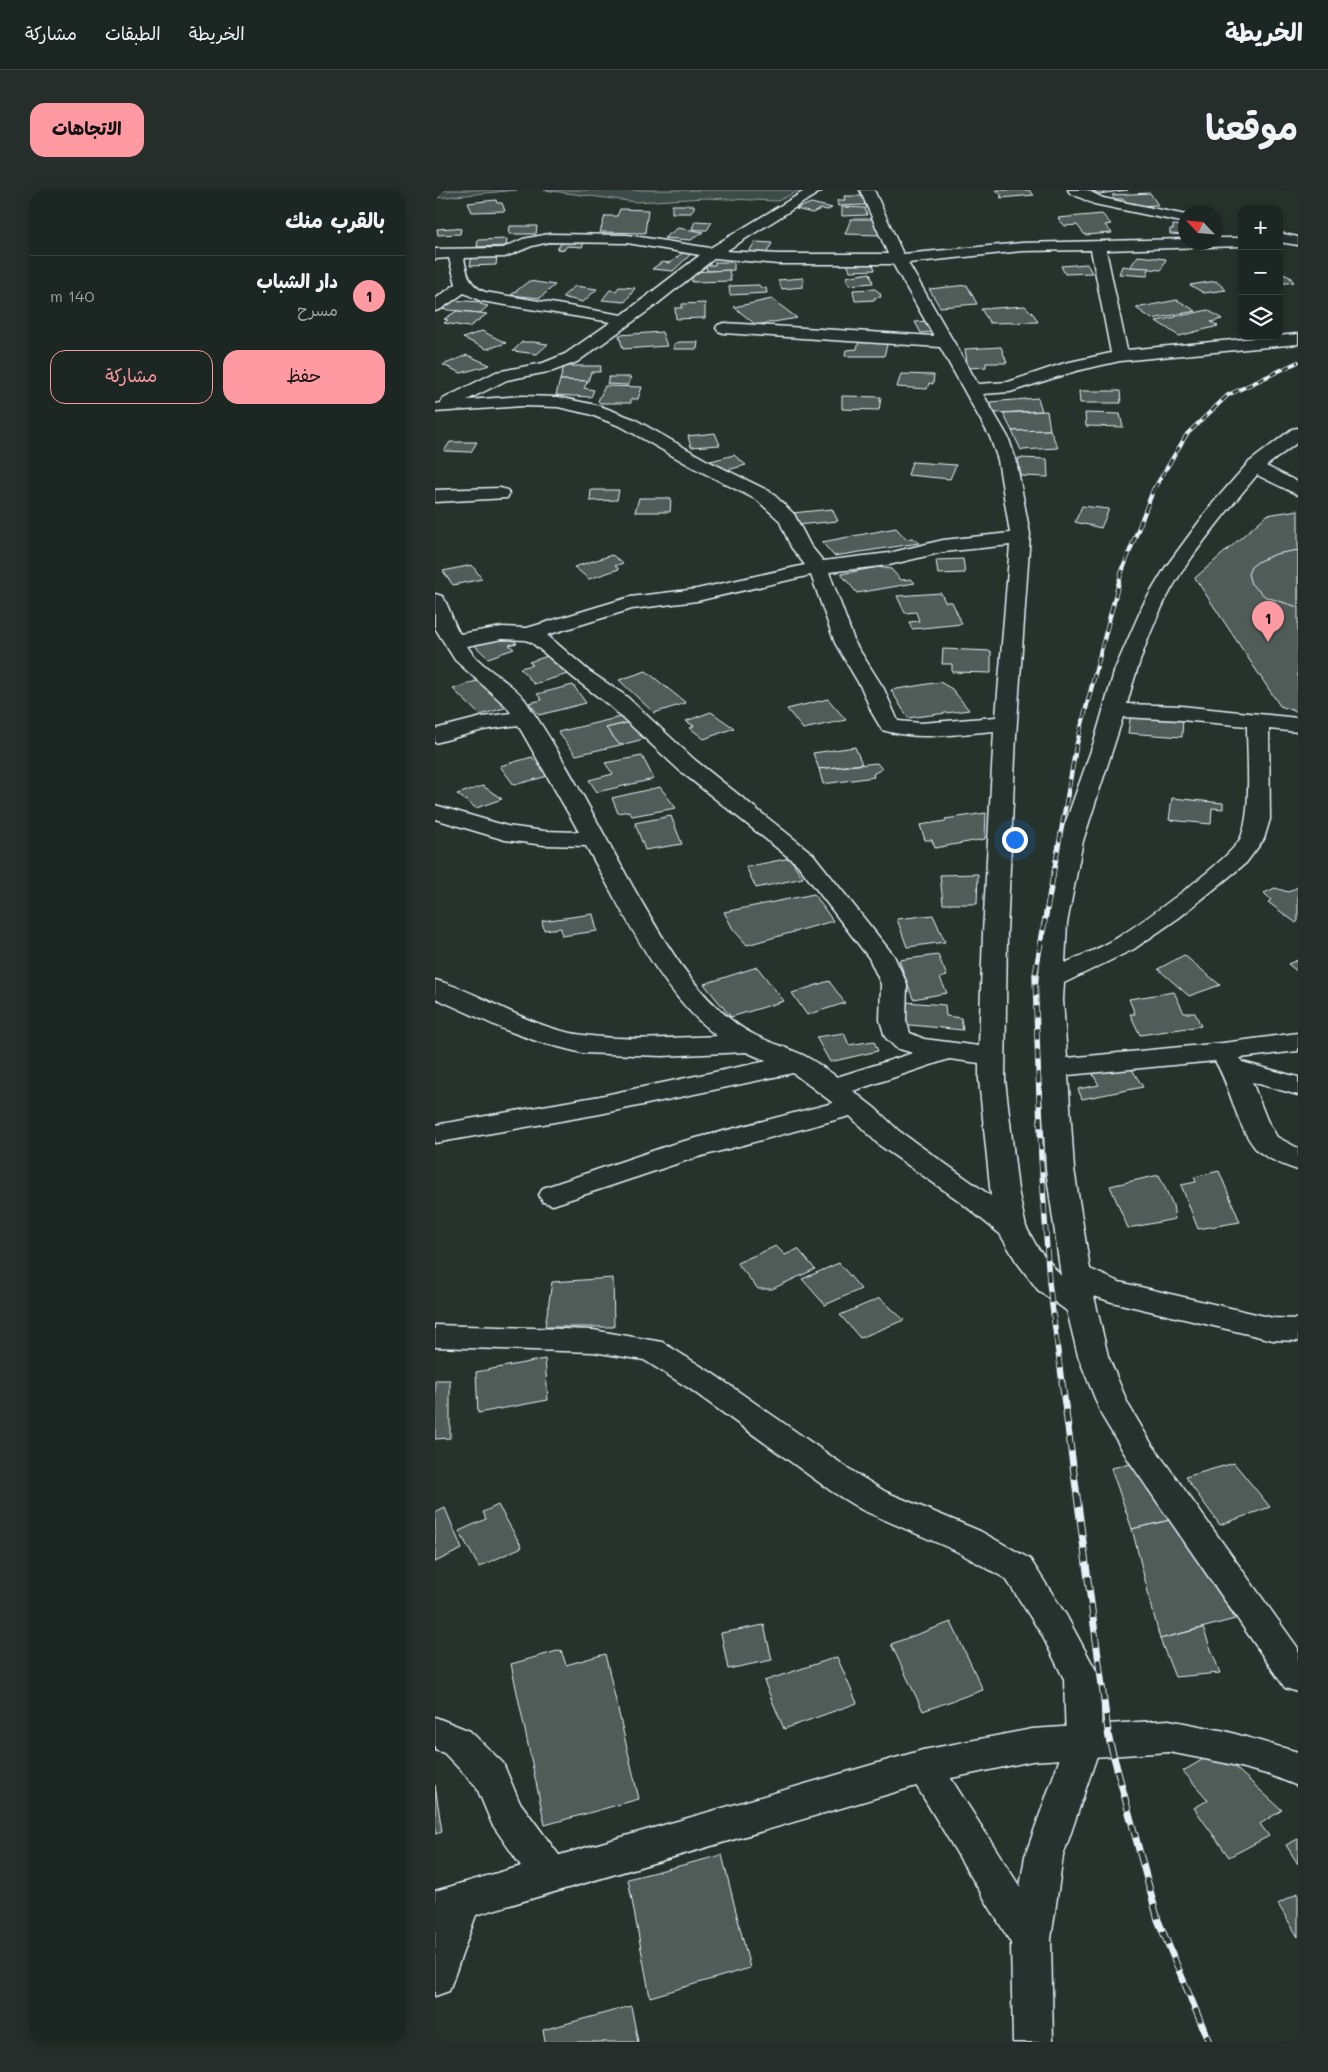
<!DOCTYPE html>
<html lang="ar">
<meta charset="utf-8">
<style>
:root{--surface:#1c2622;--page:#252e2a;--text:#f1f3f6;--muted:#a0a5a5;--line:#3a4340;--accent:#ff9aa2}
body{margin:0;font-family:Mali,"Playpen Sans Arabic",sans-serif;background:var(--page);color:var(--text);direction:rtl}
.controls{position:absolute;right:15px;top:15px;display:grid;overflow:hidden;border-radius:10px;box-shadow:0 2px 12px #0003}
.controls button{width:45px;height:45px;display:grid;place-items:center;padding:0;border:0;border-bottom:1px solid var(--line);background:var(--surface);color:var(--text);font:25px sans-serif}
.compass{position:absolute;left:743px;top:15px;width:45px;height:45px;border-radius:50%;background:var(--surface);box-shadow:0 2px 12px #0003;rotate:296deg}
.you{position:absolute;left:579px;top:649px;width:18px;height:18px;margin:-12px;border:4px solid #fff;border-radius:50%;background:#1a73e8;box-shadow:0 0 0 8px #1a73e833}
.badge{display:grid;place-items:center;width:32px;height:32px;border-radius:50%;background:var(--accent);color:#111;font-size:16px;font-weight:700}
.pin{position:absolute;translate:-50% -41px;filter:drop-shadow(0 1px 2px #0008)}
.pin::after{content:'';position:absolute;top:26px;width:18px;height:15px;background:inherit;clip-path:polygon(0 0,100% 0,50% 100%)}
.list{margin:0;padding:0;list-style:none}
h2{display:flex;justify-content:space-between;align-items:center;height:65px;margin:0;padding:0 20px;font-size:21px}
h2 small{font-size:16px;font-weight:400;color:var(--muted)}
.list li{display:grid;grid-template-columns:32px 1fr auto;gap:15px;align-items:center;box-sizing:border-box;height:80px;padding:0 20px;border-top:1px solid var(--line)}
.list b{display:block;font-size:19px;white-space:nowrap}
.list p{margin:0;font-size:16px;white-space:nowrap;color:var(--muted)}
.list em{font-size:16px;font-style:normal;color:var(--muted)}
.actions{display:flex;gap:10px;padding:15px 20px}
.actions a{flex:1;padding:11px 0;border:1px solid var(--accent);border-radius:15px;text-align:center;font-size:18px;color:var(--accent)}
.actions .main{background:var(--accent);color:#111}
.icon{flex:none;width:28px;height:28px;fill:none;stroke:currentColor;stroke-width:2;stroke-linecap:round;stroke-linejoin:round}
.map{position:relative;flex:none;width:863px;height:1852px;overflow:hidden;direction:ltr;border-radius:15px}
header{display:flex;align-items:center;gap:30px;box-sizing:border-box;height:70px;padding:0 25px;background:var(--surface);border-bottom:1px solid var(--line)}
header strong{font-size:24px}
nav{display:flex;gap:28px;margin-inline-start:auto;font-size:18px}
.intro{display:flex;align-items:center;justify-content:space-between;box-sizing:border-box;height:120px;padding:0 30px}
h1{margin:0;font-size:35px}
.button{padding:12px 22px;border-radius:15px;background:var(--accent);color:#111;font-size:18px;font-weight:700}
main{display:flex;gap:30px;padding:0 30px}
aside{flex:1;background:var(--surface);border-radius:15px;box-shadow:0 2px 12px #0003}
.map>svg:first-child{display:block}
.green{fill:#3e4b47;stroke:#939ea0}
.building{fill:#505c59;stroke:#e8f1f8}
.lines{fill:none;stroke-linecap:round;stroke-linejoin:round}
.minor-casing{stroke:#e8f1f8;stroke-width:3}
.major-casing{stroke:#e8f1f8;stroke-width:3}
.minor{fill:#26332d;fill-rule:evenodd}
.major{fill:#26332d;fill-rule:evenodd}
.rail-far3-casing{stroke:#e8f1f8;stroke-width:4}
.rail-far2-casing{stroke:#e8f1f8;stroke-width:4.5}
.rail-far1-casing{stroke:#e8f1f8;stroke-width:5.5}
.rail-casing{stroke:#e8f1f8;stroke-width:7}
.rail-far3{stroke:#26332d;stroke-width:2.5;stroke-dasharray:7;stroke-linecap:butt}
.rail-far2{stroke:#26332d;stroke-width:3;stroke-dasharray:9;stroke-linecap:butt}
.rail-far1{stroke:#26332d;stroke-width:4;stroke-dasharray:11;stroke-linecap:butt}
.rail{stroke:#26332d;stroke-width:5;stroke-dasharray:14;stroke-linecap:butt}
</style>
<header>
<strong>الخريطة</strong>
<nav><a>الخريطة</a><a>الطبقات</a><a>مشاركة</a></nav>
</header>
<div class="intro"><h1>موقعنا</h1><a class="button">الاتجاهات</a></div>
<main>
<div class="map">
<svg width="863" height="1852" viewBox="0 0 863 1852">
<rect width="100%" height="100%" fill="#26332d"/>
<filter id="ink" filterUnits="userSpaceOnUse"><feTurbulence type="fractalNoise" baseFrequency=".02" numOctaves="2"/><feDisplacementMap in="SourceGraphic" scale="10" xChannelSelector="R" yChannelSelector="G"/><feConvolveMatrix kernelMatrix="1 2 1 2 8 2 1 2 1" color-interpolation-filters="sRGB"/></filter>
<g filter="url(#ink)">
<g class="green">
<path d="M0 0H82L0 8Z"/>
<path d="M109 0H365L343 11 270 8 201 12Z"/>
</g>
<g class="building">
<path d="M561 0H594L599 5 566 8 565 7 567 6Z"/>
<path d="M657 0H693L664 4Z"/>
<path d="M715 3 723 15 701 16 700 13 692 14 689 9H680L677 5Z"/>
<path d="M409 6H429L430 15 403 16 402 10H410Z"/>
<path d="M61 10 62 13H67L70 21 37 22 33 13Z"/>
<path d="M376 13 397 18 393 20 386 19 377 23 361 19Z"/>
<path d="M237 15H259V18L256 23H237Z"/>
<path d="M407 17 430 18 432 25 407 26Z"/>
<path d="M185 19 213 20 210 43 165 42 170 26H182Z"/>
<path d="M667 24 676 34 670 35 677 43 650 45 642 35 630 36 623 28Z"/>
<path d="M416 29H438L445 45 410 44Z"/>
<path d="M260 31 277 32 272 40H266L257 39Z"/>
<path d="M738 35 751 36V45L735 44V39H738Z"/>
<path d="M75 36H102L101 44H74Z"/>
<path d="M18 38 26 39 25 44 3 45 2 39Z"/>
<path d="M243 38 268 42 256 50 229 48Z"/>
<path d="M72 49 71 56 42 57 43 50Z"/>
<path d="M129 50 150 51 147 57 132 56 129 60 122 59Z"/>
<path d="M320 52 337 53 331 64 313 63Z"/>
<path d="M247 63 256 64 238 81 217 79 227 72 235 73Z"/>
<path d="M37 66H62L61 75 35 76Z"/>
<path d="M703 66 731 69 726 80 695 77Z"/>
<path d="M411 71H437L440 80 415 81Z"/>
<path d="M280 72H296L299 73V80L272 81 271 75H280Z"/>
<path d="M652 74 657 83 630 84 626 76Z"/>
<path d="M687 76 695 77 714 78 712 86 684 84Z"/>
<path d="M294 80 296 91 257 92V82Z"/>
<path d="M844 82 857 88H855L859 92 844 94Z"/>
<path d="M435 83 438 93 414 95 411 87Z"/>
<path d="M368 88V97L347 99 343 90Z"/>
<path d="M94 91 120 95 105 108 76 105Z"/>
<path d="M781 91 791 100 769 103 755 95Z"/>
<path d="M324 95 326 98H331L332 103 295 105 294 96Z"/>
<path d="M532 95 542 114 505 117 494 99Z"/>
<path d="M140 96 162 99 148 112 127 107Z"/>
<path d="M184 97 200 98 190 112 167 110 175 100 181 101Z"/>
<path d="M440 99 445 103 446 107 439 108 440 110 420 111 418 100Z"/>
<path d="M337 109 362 128 321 135 299 117Z"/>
<path d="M13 110 47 112 45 114 53 116 45 123 4 119Z"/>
<path d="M742 110 761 121 717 129 701 118Z"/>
<path d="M270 113V128L241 129 240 118H247V114Z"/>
<path d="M590 116 599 125 603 132 555 133 546 119Z"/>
<path d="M773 120 787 129 776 132 783 136 744 146 721 131Z"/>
<path d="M22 121 45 123 52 124 34 137 9 133 13 130 9 129Z"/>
<path d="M492 131 497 142 486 143 480 132Z"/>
<path d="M47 141 71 153 52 159 28 148Z"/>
<path d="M227 142 232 156 188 159 184 145Z"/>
<path d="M453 151 449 166H410L411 160 422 159 424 152Z"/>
<path d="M87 152H98L113 154 102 164 78 161Z"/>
<path d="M244 152H263L262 159H239V154Z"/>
<path d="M566 157 572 173H551V177L533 178 530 159Z"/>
<path d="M32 165 55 175 26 183 8 175Z"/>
<path d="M129 176H166L165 182H156L153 191 125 190Z"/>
<path d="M466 184 499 185 498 194 494 193 492 199 462 197Z"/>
<path d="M174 187H196L193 195 172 194Z"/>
<path d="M125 190 153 191 149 198 159 200 156 207 121 205Z"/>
<path d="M170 196 207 197 203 209H196V213H165L163 211Z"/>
<path d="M644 201H685L686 213H645Z"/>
<path d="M407 206 446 207 444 220 407 219Z"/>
<path d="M603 208 607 221 559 223 555 212Z"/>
<path d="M612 221 615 240 577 241 568 223Z"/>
<path d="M650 223 685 224 688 237 651 236Z"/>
<path d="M615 240 623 258 586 260 577 241Z"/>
<path d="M280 243 285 255 256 257 253 246Z"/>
<path d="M15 252H42L36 262 9 261Z"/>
<path d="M299 265 311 275 289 281 272 272Z"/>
<path d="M583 268 612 269 613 287 586 286Z"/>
<path d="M477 272 521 275 515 289 473 285Z"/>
<path d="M156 300H184L182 310 155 311Z"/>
<path d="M204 308H236L235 322H200Z"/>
<path d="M647 316 674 319 666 338 640 332Z"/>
<path d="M397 319 403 331 362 335 357 323Z"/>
<path d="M863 320V521H860L845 516 760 388 832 325Z"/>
<path d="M461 338 471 349 477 348 484 353 399 366 387 352Z"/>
<path d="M863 360V417L831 407 816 394 813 384 816 377 824 371 841 364Z"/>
<path d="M177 365 188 373 180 376 184 379 154 389 139 377Z"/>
<path d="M528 369 530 383 503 384 501 370Z"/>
<path d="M37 375 47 389 18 395 8 381Z"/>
<path d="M443 377 456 379 466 390 476 389 480 393 422 403 406 384Z"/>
<path d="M506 403 510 412H517L527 434 477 439 474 432 484 431 481 422 470 423 462 406Z"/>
<path d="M70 444 82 453 74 455 79 459 53 468 38 454Z"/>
<path d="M508 459 556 461V483L517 482V474H507Z"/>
<path d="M116 465 136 483 99 494 85 478 98 475 94 472Z"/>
<path d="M211 481 251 513 219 523 184 490Z"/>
<path d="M44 490 73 517 45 525 18 499Z"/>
<path d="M505 492 517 499 534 520 473 528 456 500Z"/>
<path d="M138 495 151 513 104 525 94 513 107 510 102 504Z"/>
<path d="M393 509 411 530 368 539 352 519Z"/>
<path d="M276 522 299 538 269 549 255 538 259 536 251 531Z"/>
<path d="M696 523 748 526 747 547 693 543Z"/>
<path d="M190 526 196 532 171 538 185 555 141 565 123 542Z"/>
<path d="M196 532 213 548 185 555 171 538Z"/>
<path d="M420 557 427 574 384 579 378 563Z"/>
<path d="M207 566 219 589 162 602 154 590 178 584 170 573Z"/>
<path d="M97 567 113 586 79 595 65 576Z"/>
<path d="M442 573 447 579 438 584 439 587 388 594 384 579Z"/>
<path d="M48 596 67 609 41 618 22 604Z"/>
<path d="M225 597 241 618 197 626 194 621 183 623 177 608Z"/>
<path d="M737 608 788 613V619L777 618 776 634 734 630Z"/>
<path d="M551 623 550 649 500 658 497 650H490L485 635 511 631 510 629Z"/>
<path d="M236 626 247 654 210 660 200 633Z"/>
<path d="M355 668 368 688 321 698 311 677Z"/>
<path d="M543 684 542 714H508L505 685Z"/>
<path d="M863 697V731L861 733 833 712 836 710 829 703 840 698 853 702Z"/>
<path d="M379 704 398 731 312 755 298 739 289 722Z"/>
<path d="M158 724 162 741 127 746 126 738 109 740 107 731Z"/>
<path d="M498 725 510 752 472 757 462 729Z"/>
<path d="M503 765 512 786 505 788 512 803 478 809 464 770Z"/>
<path d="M749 765 785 795 754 806 723 779Z"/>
<path d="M863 770V782L853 774Z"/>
<path d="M322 777 349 811 296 827 269 794Z"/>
<path d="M394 791 410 813 372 825 357 803Z"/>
<path d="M739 802 749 823H760L766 836 705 845 695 824H700L694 809Z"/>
<path d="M470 812 510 815 511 826 526 828 528 840 465 834Z"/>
<path d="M409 843 414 855 439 851 443 861 395 872 381 847Z"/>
<path d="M693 873 708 897 647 909 643 899 664 895 656 881Z"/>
<path d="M784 981 805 1032 763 1039 746 995 761 992 759 987Z"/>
<path d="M724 985 738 1015 740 1029 693 1038 675 996Z"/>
<path d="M341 1056 350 1065 363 1059 380 1079 337 1099H323L302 1073Z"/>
<path d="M404 1073 426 1099 390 1115 367 1089Z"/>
<path d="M178 1088 179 1137H110L117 1092Z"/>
<path d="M445 1108 469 1130 425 1148 405 1125Z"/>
<path d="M110 1169 113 1210 43 1223 41 1182Z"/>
<path d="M0 1190H15V1248L0 1249Z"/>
<path d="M700 1273 744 1328 697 1339 676 1278Z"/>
<path d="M799 1273 835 1317 785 1335 750 1287Z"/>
<path d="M63 1315 87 1357 44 1377 24 1341 51 1329 48 1322Z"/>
<path d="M10 1318 27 1359 0 1372V1323Z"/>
<path d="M744 1328 800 1429 725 1449 697 1339Z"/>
<path d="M516 1432 548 1500 488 1521 456 1454Z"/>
<path d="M329 1435 337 1470 293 1479 286 1443Z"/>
<path d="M768 1438 785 1483 740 1487 725 1449Z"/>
<path d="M126 1460 131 1475 170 1464 204 1609 110 1635 76 1474Z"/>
<path d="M402 1467 422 1513 349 1539 329 1491Z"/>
<path d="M782 1561 847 1620 825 1634 834 1646 794 1667 759 1618 773 1610 748 1581Z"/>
<path d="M0 1595 7 1642 0 1644Z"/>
<path d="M863 1649V1674L851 1655Z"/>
<path d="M287 1665 315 1778 215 1807 193 1689Z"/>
<path d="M863 1703V1747L843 1714Z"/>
<path d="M196 1816 203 1852H110L108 1840Z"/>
</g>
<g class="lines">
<defs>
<g id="minor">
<path d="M371 0H388L291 61 343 64H453L425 0H439L468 64 587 53 751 49V52H781V48H807V56L671 60 692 160 863 144V154L685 171 641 181 575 202 548 204 573 247 581 270 595 344 581 546 572 743 570 890 583 1000 591 1037 602 1057 626 1086 611 979 602 810 608 733 624 651 659 552 680 479 708 415 730 378 778 313 813 273 857 239 863 238V252L831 276 863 292V305L822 285C795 317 769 349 746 383 721 422 704 469 692 514L746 516 863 528V542L834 539 835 629 829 649 811 673 745 727 699 759 629 793 628 810 632 868 788 853 863 843V861L805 868 807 872 863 887V905L817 892 832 930 842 947 863 958V980C853 977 828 967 821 959 800 934 797 899 780 871L633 885 639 979 655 1079 684 1092 838 1128 863 1129V1151L838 1150 677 1112 659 1106 673 1166 693 1214 716 1253 863 1458V1502L850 1498 694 1271 667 1226 643 1166 632 1121 603 1100 581 1071 565 1044 523 1010 444 955 415 926 256 969 118 1015 108 1012 104 1005 108 998 238 954 398 913 358 883 165 924 0 953V935L165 906 332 871 311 862 227 866 147 863 104 852 68 839 0 808V790C41 801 78 827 120 839 166 853 233 848 282 846 225 803 186 718 151 656L109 655 70 650 0 629V615L72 636 109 641 144 642 83 535 48 540 0 553V539L47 527 76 523 71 516 20 470 0 438V404L7 406C15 417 17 432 25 444L67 437 92 438 195 407 262 399 370 375 356 357 344 330 322 310 259 278 187 237 154 224 123 217 87 216 0 222V214L6 213 8 209 61 182 108 173 130 164 176 132 46 111 29 103 6 119 0 121V109L21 94 14 68 0 69V59L68 58 88 49 114 44 192 45 275 58ZM114 52 192 53 265 65 187 125 50 102C34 95 32 84 29 68L70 67 97 56ZM656 60 676 163 630 173 573 192 543 194 473 73 587 61ZM280 68 343 74H458L499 146 289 133 283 135 281 138 283 141 289 143 505 157 555 247 563 270 575 343 508 350 454 363 388 371 375 355 359 324 336 302 271 270 199 229 165 216 123 207 87 206 32 210 72 190 118 181 142 172 217 118ZM575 355 561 527 486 533 463 531 449 499 420 453 394 382 454 375 508 362ZM376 385 400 453 427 499 437 523 447 540C484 551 522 544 559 541L548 743 544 856 489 849 475 843 471 830 472 794 459 766 378 664 260 570 191 506 154 481 112 445 197 419 262 411ZM67 449 90 450 96 452 140 489 175 516 244 580 362 674 434 768 446 794 445 830 450 847 461 858 478 863 402 887C392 880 381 872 370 866 347 855 320 849 299 832 254 797 226 745 198 697 163 635 130 568 90 510 75 490 46 479 32 456ZM688 527 746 530 812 536C812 566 817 621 806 647 797 669 706 733 682 748 666 758 647 765 630 773L632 733 648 651ZM514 869 544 873V890L556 1006 464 941 441 919 418 901Z"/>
<path d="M633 0H652L668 8 751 25V33L659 14 635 3Z"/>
<path d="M844 43 863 47V55L844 52Z"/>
<path d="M65 298 72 300 74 304 72 308 0 312V300Z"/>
<path d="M0 1135 158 1140 227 1152 277 1183 420 1283 451 1302 545 1341 595 1369 631 1425 665 1488 667 1551 628 1666 616 1749 618 1852H578L576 1753 470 1577 475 1565 488 1560 501 1565 585 1697 590 1666 631 1551 629 1489 607 1445 571 1389 521 1361 427 1320 396 1301 255 1199 209 1170 158 1162 0 1157Z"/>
<path d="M0 1527 35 1541 68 1573 84 1611 129 1672 134 1685 129 1698 115 1703 101 1698 57 1634 41 1596 9 1563 0 1560Z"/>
<path d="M27 1693 41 1698 46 1711 14 1801 0 1806V1732L13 1698Z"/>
</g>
<path id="major" d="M734 1530 790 1541 863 1562V1596L835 1585 790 1573 734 1562 597 1571 488 1594 0 1737V1701L488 1560 597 1539Z"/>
</defs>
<use href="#minor" class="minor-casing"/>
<use href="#major" class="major-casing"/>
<use href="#minor" class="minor"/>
<use href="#major" class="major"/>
<defs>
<path id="rail-far3" d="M719 299 752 244 793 205 863 172"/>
<path id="rail-far2" d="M618 687 641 557 686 384 719 298"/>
<path id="rail-far1" d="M618 686 600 785 606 967 614 1092 627 1193"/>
<path id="rail" d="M627 1192 674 1549 723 1730 774 1852"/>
</defs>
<use href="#rail-far3" class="rail-far3-casing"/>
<use href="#rail-far2" class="rail-far2-casing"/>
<use href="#rail-far1" class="rail-far1-casing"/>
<use href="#rail" class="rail-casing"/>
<use href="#rail-far3" class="rail-far3"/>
<use href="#rail-far2" class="rail-far2"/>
<use href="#rail-far1" class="rail-far1"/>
<use href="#rail" class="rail"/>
</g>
</g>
</svg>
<div class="controls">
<button>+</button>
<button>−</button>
<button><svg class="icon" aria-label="layers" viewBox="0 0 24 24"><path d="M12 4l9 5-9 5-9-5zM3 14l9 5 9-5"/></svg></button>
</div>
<svg class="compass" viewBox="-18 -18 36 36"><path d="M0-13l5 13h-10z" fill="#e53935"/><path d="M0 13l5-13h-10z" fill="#a0a5a5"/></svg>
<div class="you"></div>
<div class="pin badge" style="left:833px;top:452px">1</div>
</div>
<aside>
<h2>بالقرب منك<small></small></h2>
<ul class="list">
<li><span class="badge">1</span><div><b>دار الشباب</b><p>مسرح</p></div><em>140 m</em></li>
</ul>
<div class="actions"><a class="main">حفظ</a><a>مشاركة</a></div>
</aside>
</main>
